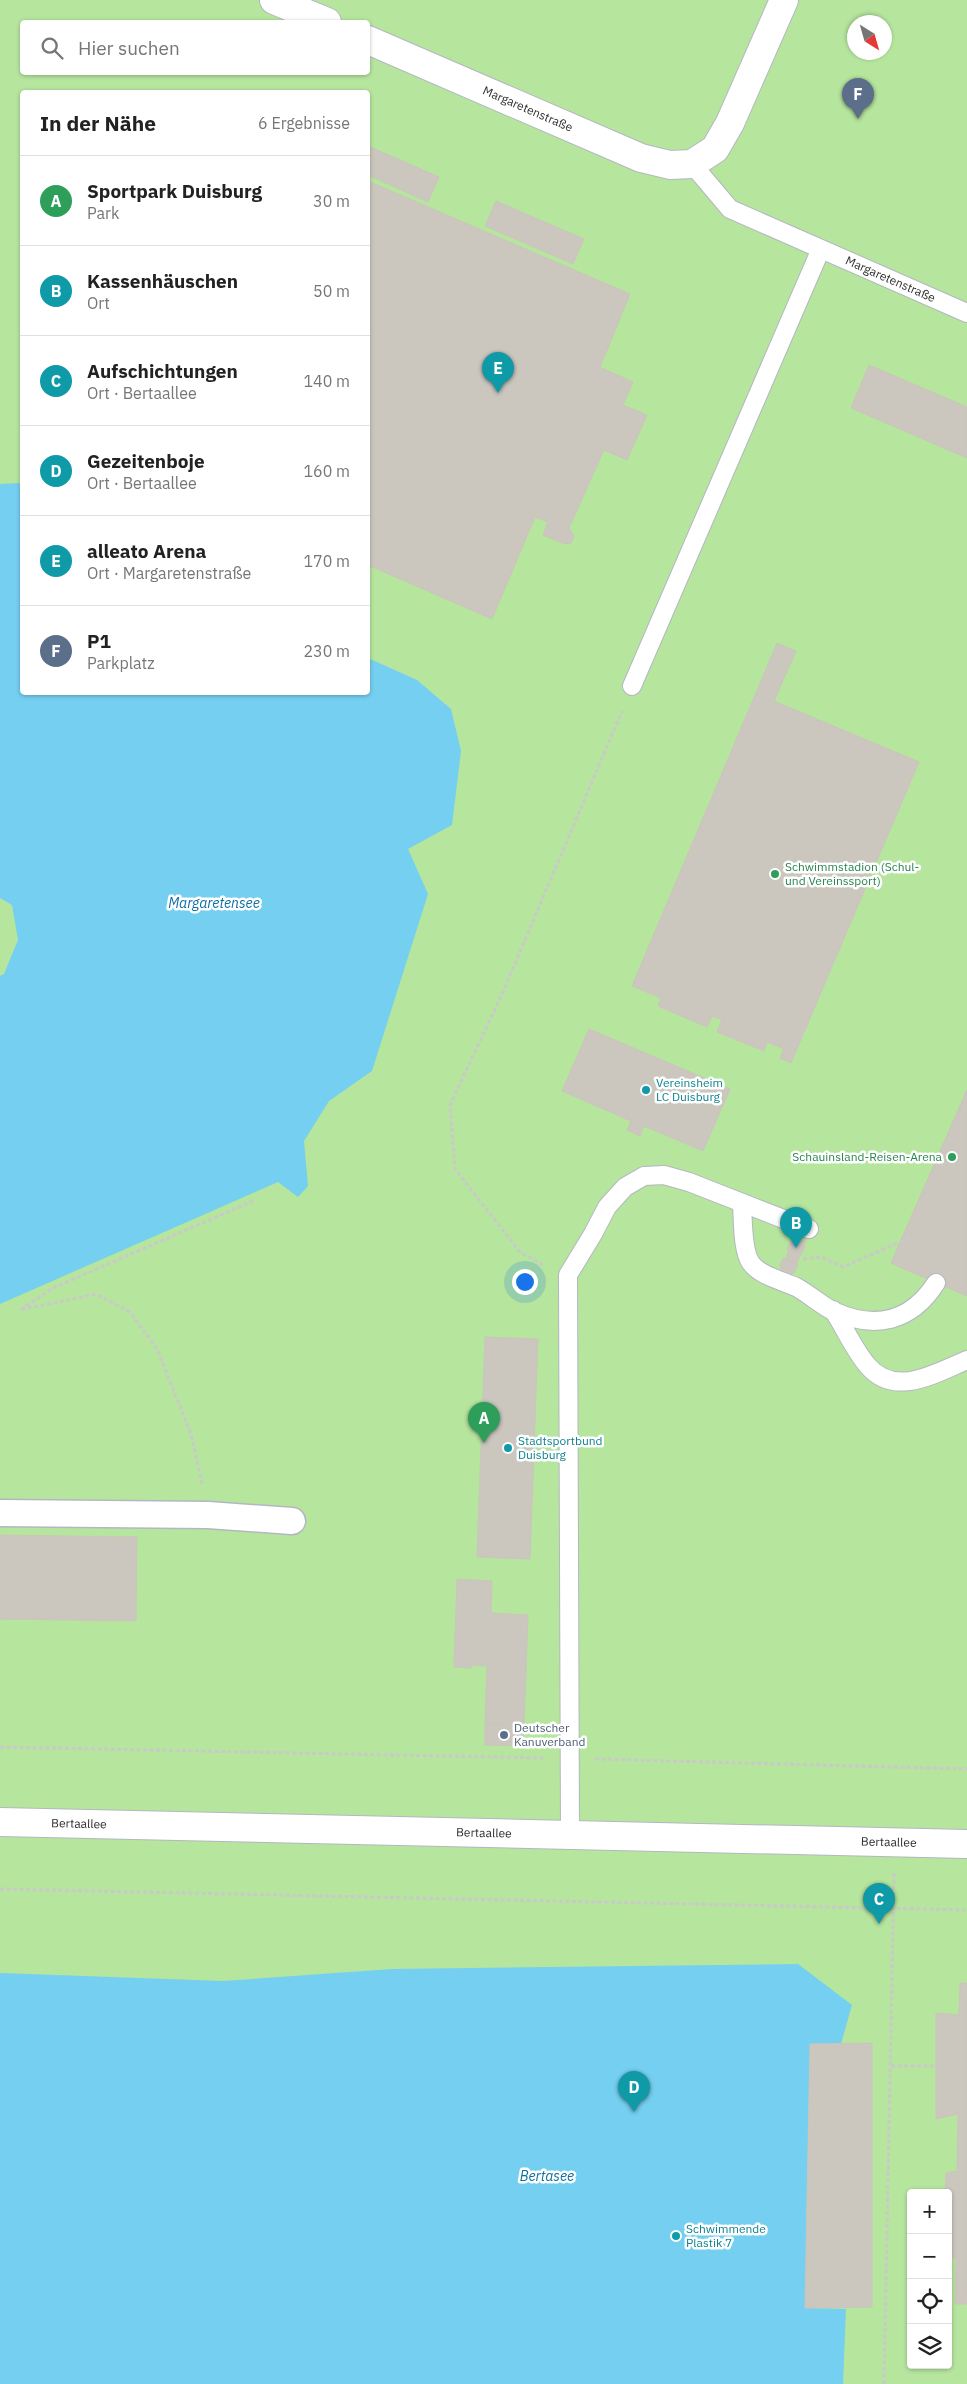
<!DOCTYPE html>
<html lang="de">
<meta charset="utf-8">
<style>
:root{--surface:#fff;--page:#f6f6f6;--text:#222;--muted:#767676;--line:#e0e0e0;--accent:#ea580c}
body{margin:0;font-family:"IBM Plex Sans",sans-serif;background:var(--page);color:var(--text)}
.controls{position:absolute;right:15px;bottom:15px;display:grid;overflow:hidden;border-radius:5px;box-shadow:0 1px 4px #0004}
.controls button{width:45px;height:45px;display:grid;place-items:center;padding:0;border:0;border-bottom:1px solid var(--line);background:var(--surface);color:var(--text);font:25px sans-serif}
.compass{position:absolute;left:847px;top:15px;width:45px;height:45px;border-radius:50%;background:var(--surface);box-shadow:0 1px 4px #0004;rotate:143deg}
.you{position:absolute;left:524px;top:1281px;width:18px;height:18px;margin:-12px;border:4px solid #fff;border-radius:50%;background:#1a73e8;box-shadow:0 0 0 8px #1a73e833}
.badge{display:grid;place-items:center;width:32px;height:32px;border-radius:50%;background:var(--accent);color:#fff;font-size:16px;font-weight:700}
.pin{position:absolute;translate:-50% -41px;filter:drop-shadow(0 1px 2px #0008)}
.pin::after{content:'';position:absolute;top:26px;width:18px;height:15px;background:inherit;clip-path:polygon(0 0,100% 0,50% 100%)}
.list{margin:0;padding:0;list-style:none}
h2{display:flex;justify-content:space-between;align-items:center;height:65px;margin:0;padding:0 20px;font-size:21px}
h2 small{font-size:16px;font-weight:400;color:var(--muted)}
.list li{display:grid;grid-template-columns:32px 1fr auto;gap:15px;align-items:center;box-sizing:border-box;height:90px;padding:0 20px;border-top:1px solid var(--line)}
.list b{display:block;font-size:19px;white-space:nowrap}
.list p{margin:0;font-size:16px;white-space:nowrap;color:var(--muted)}
.list em{font-size:16px;font-style:normal;color:var(--muted)}
.icon{flex:none;width:28px;height:28px;fill:none;stroke:currentColor;stroke-width:2;stroke-linecap:round;stroke-linejoin:round}
.map{position:relative;flex:none;width:967px;height:2384px;overflow:hidden}
.search{position:absolute;background:var(--surface);box-shadow:0 1px 4px #0004;left:20px;top:20px;width:350px;height:55px;display:flex;align-items:center;gap:12px;box-sizing:border-box;padding:0 18px;border-radius:5px;color:var(--muted);font-size:19px}
.panel{position:absolute;background:var(--surface);box-shadow:0 1px 4px #0004;left:20px;top:90px;width:350px;height:605px;border-radius:5px}
.map>svg:first-child{display:block}
.green{fill:#b6e59e;fill-rule:evenodd}
.water{fill:#75cff0}
.building{fill:#cbc7bf;stroke:#cbc5ba}
.lines{fill:none;stroke-linecap:round;stroke-linejoin:round}
.service-casing{stroke:#b4b7c1;stroke-width:20}
.pedestrian-casing{stroke:#b4b7c1;stroke-width:29}
.minor-casing{stroke:#b4b7c1;stroke-width:30}
.path{stroke:#c9c9c9;stroke-width:3;stroke-dasharray:4 2.5;stroke-linecap:butt}
.service{stroke:#fff;stroke-width:18}
.pedestrian{stroke:#fff;stroke-width:26}
.minor{stroke:#fff;stroke-width:28}
.leisure-dot{fill:#2e9e5b;stroke:#fff;stroke-width:2}
.culture-dot{fill:#0f9aa8;stroke:#fff;stroke-width:2}
.service-dot{fill:#5c6f8a;stroke:#fff;stroke-width:2}
.labels{text-anchor:middle;stroke-width:5;stroke-linejoin:round;paint-order:stroke}
.street-label{font-size:12px;fill:#2e2e2e;stroke:#fff}
.leisure-label{font-size:12px;fill:#27864d;stroke:#fff;text-anchor:start}
.culture-label{font-size:12px;fill:#0d838f;stroke:#fff;text-anchor:start}
.service-label{font-size:12px;fill:#4e5e75;stroke:#fff;text-anchor:start}
.water-label{font-size:14px;font-style:italic;fill:#0d6fa3;stroke:#fff}
</style>
<div class="map">
<svg width="967" height="2384" viewBox="0 0 967 2384">
<rect width="100%" height="100%" fill="#efe9e1"/>
<path class="green" d="M0 0H967V2384H0ZM22 22H368V72H22ZM854 22H884V52H854ZM22 92H368V692H22ZM911 2193H948V2365H911Z"/>
<g class="water">
<path d="M21 483 22 692H368V658L417 680 451 709 461 751 452 825 408 849 428 894 372 1071 329 1101 304 1141 308 1186 298 1197 278 1182 0 1304V976L4 974 18 940 12 905 0 898V484Z"/>
<path d="M798 1964 852 2005 841 2044H810L805 2308 846 2309 843 2384H0V1973L223 1981 392 1969Z"/>
</g>
<g class="building">
<path d="M368 146 439 177 428 202 368 175Z"/>
<path d="M368 181 630 294 600 367 633 382 623 405 647 415 627 460 604 450 569 528 574 536 571 543 565 544 543 535 548 522 535 517 492 619 368 565Z"/>
<path d="M496 201 584 239 573 264 485 226Z"/>
<path d="M869 365 967 407V458L851 408Z"/>
<path d="M777 643 796 651 774 701 919 762 791 1063 780 1058 784 1049 767 1042 764 1051 717 1032 722 1020 712 1016 707 1027 658 1006 661 998 632 986Z"/>
<path d="M589 1029 730 1089 703 1151 644 1126 640 1136 627 1130 631 1121 562 1091Z"/>
<path d="M967 1090V1296L891 1263Z"/>
<path d="M967 1090V1296L891 1263Z"/>
<path d="M794 1237 806 1242 791 1276 780 1272Z"/>
<path d="M791 1241 805 1247 801 1255 787 1249Z"/>
<path d="M783 1258 798 1264 794 1273 780 1267Z"/>
<path d="M485 1337 538 1339 530 1559 477 1557Z"/>
<path d="M0 1535 137 1537 136 1621 0 1619Z"/>
<path d="M457 1579 492 1581 491 1613 528 1615 524 1725 485 1724 487 1666 472 1665V1668L454 1667Z"/>
<path d="M485 1724 524 1725 523 1746 485 1745Z"/>
<path d="M960 1983H967V2304H955L956 2258H948V2193H945L946 2173 957 2171 958 2114 936 2119V2013L959 2015Z"/>
<path d="M872 2043V2307L805 2308 810 2044Z"/>
</g>
<g class="lines">
<defs>
<g id="service">
<path id="s1" d="M692 164 730 209 967 313"/>
<path d="M632 686 820 251"/>
<path d="M742 1203C743 1218 742 1251 751 1263 760 1276 784 1281 798 1288 810 1295 821 1305 833 1311 875 1330 911 1322 936 1283"/>
<path d="M833 1310C845 1328 854 1350 868 1366 895 1398 936 1373 967 1360"/>
<path d="M570 1836 568 1275 593 1234 607 1207 625 1187 644 1176 664 1175 689 1182 809 1229"/>
</g>
<path id="pedestrian" d="M0 1513 208 1515 292 1521"/>
<g id="minor">
<path d="M274 0 327 22"/>
<path id="s2" d="M368 40 641 158 670 165 692 164 715 149 730 123 784 0"/>
<path id="s3" d="M0 1822 967 1844"/>
</g>
</defs>
<use href="#service" class="service-casing"/>
<use href="#pedestrian" class="pedestrian-casing"/>
<use href="#minor" class="minor-casing"/>
<g class="path">
<path d="M803 1259 821 1257 843 1267 909 1238"/>
<path d="M543 1265 520 1252 455 1169 450 1105 503 992 622 711"/>
<path d="M202 1484 191 1434 157 1349 130 1312 96 1294 20 1310 53 1288 253 1201"/>
<path d="M0 1747 544 1758"/>
<path d="M595 1759 967 1769"/>
<path d="M0 1889 967 1910"/>
<path d="M891 2066H936"/>
<path d="M884 2384 894 1873"/>
</g>
<use href="#service" class="service"/>
<use href="#pedestrian" class="pedestrian"/>
<use href="#minor" class="minor"/>
</g>
<g class="leisure-dot">
<circle cx="775" cy="874" r="5"/>
<circle cx="952" cy="1157" r="5"/>
</g>
<g class="culture-dot">
<circle cx="646" cy="1090" r="5"/>
<circle cx="508" cy="1448" r="5"/>
<circle cx="676" cy="2236" r="5"/>
</g>
<circle class="service-dot" cx="504" cy="1735" r="5"/>
<g class="labels">
<g class="street-label">
<text dy="4" stroke="none"><textPath href="#s2" startOffset="174">Margaretenstraße</textPath></text>
<text dy="4" stroke="none"><textPath href="#s1" startOffset="234">Margaretenstraße</textPath></text>
<text dy="4" stroke="none"><textPath href="#s3" startOffset="79">Bertaallee</textPath></text>
<text dy="4" stroke="none"><textPath href="#s3" startOffset="484">Bertaallee</textPath></text>
<text dy="4" stroke="none"><textPath href="#s3" startOffset="889">Bertaallee</textPath></text>
</g>
<g class="leisure-label">
<text x="785" y="871">Schwimmstadion (Schul-<tspan x="785" dy="14">und Vereinssport)</tspan></text>
<text x="942" y="1161" text-anchor="end">Schauinsland-Reisen-Arena</text>
</g>
<g class="culture-label">
<text x="656" y="1087">Vereinsheim<tspan x="656" dy="14">LC Duisburg</tspan></text>
<text x="518" y="1445">Stadtsportbund<tspan x="518" dy="14">Duisburg</tspan></text>
<text x="686" y="2233">Schwimmende<tspan x="686" dy="14">Plastik 7</tspan></text>
</g>
<g class="service-label">
<text x="514" y="1732">Deutscher<tspan x="514" dy="14">Kanuverband</tspan></text>
</g>
<g class="water-label">
<text x="214" y="908">Margaretensee</text>
<text x="547" y="2181">Bertasee</text>
</g>
</g>
</svg>
<div class="controls">
<button>+</button>
<button>−</button>
<button><svg class="icon" aria-label="locate" viewBox="0 0 24 24"><circle cx="12" cy="12" r="6"/><path d="M12 2v4M12 18v4M2 12h4M18 12h4"/></svg></button>
<button><svg class="icon" aria-label="layers" viewBox="0 0 24 24"><path d="M12 4l9 5-9 5-9-5zM3 14l9 5 9-5"/></svg></button>
</div>
<svg class="compass" viewBox="-18 -18 36 36"><path d="M0-13l5 13h-10z" fill="#e53935"/><path d="M0 13l5-13h-10z" fill="#767676"/></svg>
<div class="you"></div>
<div class="pin badge" style="left:484px;top:1443px;background:#2e9e5b">A</div>
<div class="pin badge" style="left:796px;top:1248px;background:#0f9aa8">B</div>
<div class="pin badge" style="left:879px;top:1924px;background:#0f9aa8">C</div>
<div class="pin badge" style="left:634px;top:2112px;background:#0f9aa8">D</div>
<div class="pin badge" style="left:498px;top:393px;background:#0f9aa8">E</div>
<div class="pin badge" style="left:858px;top:119px;background:#5c6f8a">F</div>
<div class="search"><svg class="icon" aria-label="search" viewBox="0 0 24 24"><circle cx="10" cy="10" r="6"/><path d="M15 15l6 6"/></svg>Hier suchen</div>
<section class="panel">
<h2>In der Nähe<small>6 Ergebnisse</small></h2>
<ul class="list">
<li><span class="badge" style="background:#2e9e5b">A</span><div><b>Sportpark Duisburg</b><p>Park</p></div><em>30 m</em></li>
<li><span class="badge" style="background:#0f9aa8">B</span><div><b>Kassenhäuschen</b><p>Ort</p></div><em>50 m</em></li>
<li><span class="badge" style="background:#0f9aa8">C</span><div><b>Aufschichtungen</b><p>Ort · Bertaallee</p></div><em>140 m</em></li>
<li><span class="badge" style="background:#0f9aa8">D</span><div><b>Gezeitenboje</b><p>Ort · Bertaallee</p></div><em>160 m</em></li>
<li><span class="badge" style="background:#0f9aa8">E</span><div><b>alleato Arena</b><p>Ort · Margaretenstraße</p></div><em>170 m</em></li>
<li><span class="badge" style="background:#5c6f8a">F</span><div><b>P1</b><p>Parkplatz</p></div><em>230 m</em></li>
</ul>
</section>
</div>
